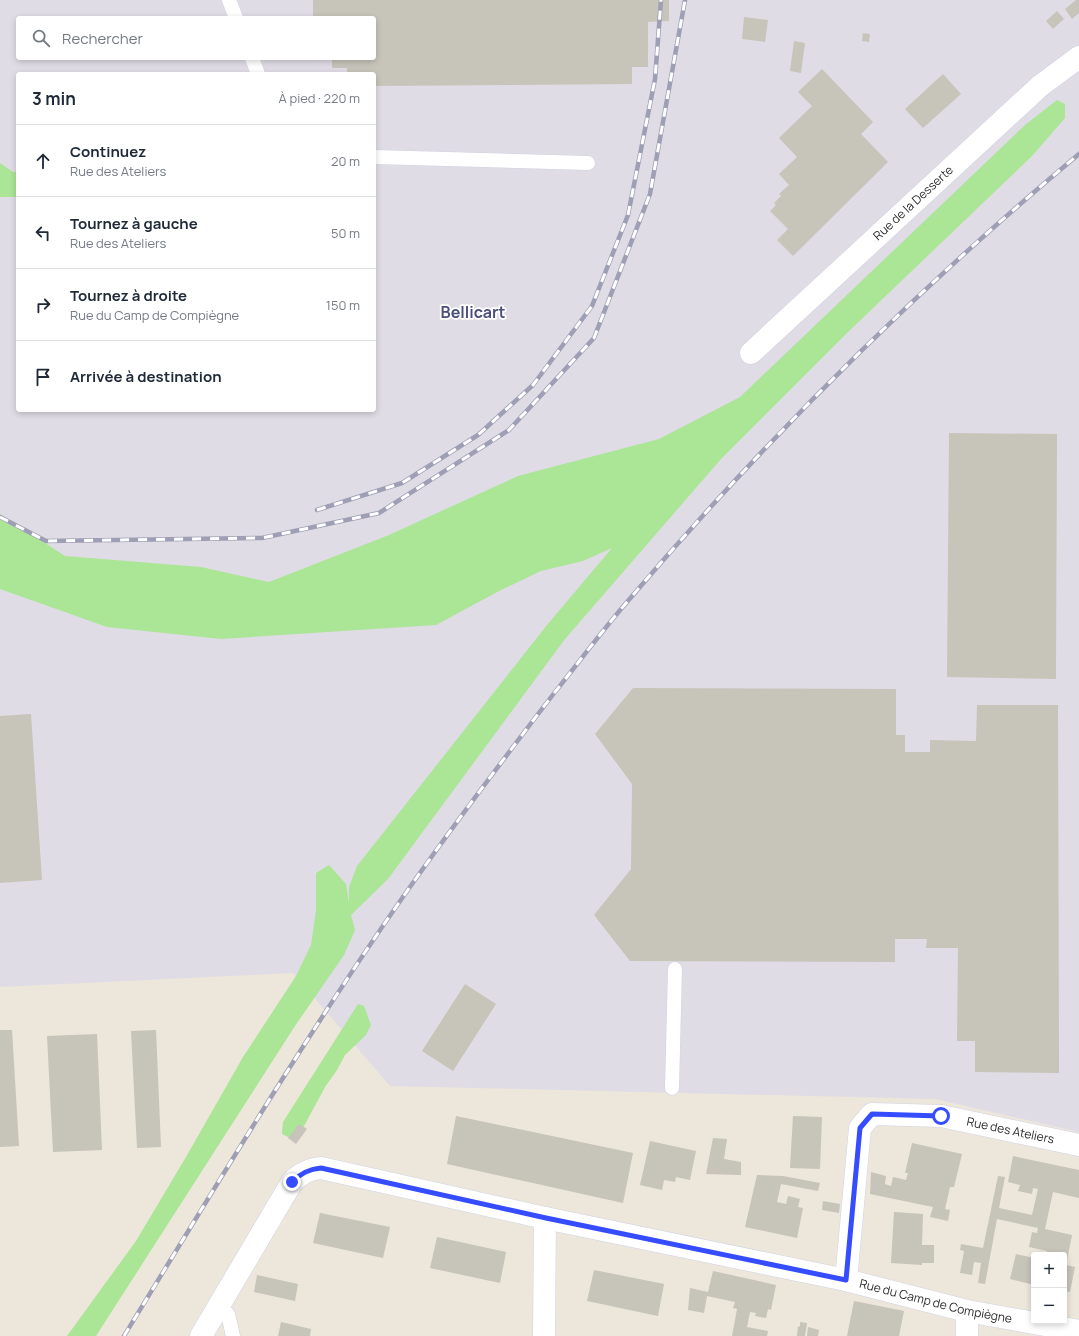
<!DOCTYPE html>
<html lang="fr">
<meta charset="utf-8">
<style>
:root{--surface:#fff;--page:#f2f2f3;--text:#1f2937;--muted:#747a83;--line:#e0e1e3}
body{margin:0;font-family:Manrope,sans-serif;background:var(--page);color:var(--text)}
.controls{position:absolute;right:12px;bottom:12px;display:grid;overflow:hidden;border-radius:4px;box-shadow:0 2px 6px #0003}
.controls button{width:36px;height:36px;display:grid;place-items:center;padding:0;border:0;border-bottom:1px solid var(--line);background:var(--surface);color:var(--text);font:20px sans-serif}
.stop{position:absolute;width:12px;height:12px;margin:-9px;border:3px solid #364dff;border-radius:50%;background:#fff}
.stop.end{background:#364dff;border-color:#fff;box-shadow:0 1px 4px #0008}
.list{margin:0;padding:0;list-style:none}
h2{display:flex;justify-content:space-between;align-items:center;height:52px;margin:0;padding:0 16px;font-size:17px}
h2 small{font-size:13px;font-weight:400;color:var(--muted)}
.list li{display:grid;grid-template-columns:26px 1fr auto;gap:12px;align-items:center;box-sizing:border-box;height:72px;padding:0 16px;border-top:1px solid var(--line)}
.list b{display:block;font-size:15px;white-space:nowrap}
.list p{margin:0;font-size:13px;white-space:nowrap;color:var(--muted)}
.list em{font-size:13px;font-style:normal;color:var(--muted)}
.icon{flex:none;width:22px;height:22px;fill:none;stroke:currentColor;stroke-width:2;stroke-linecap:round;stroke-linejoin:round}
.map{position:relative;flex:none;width:1079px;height:1336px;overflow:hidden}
.search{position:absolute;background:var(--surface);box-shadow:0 2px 6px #0003;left:16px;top:16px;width:360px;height:44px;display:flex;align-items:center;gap:10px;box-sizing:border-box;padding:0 14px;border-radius:4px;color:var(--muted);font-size:15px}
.panel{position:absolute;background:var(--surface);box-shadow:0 2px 6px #0003;left:16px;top:72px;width:360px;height:340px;border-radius:4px}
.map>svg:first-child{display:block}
.industrial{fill:#dfdce5;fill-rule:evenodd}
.green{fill:#abe596}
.building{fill:#c7c4ba}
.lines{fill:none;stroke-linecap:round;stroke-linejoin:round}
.service-casing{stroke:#d0d3e3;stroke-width:15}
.minor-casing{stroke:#d0d3e3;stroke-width:23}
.service{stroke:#fff;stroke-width:14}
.minor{stroke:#fff;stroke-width:22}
.rail-casing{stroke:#9e9fb5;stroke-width:4.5}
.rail{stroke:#fff;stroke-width:3;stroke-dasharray:9;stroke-linecap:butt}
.route{stroke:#364dff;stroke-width:5}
.labels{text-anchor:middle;stroke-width:3.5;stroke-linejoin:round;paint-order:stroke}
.street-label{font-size:12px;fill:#2a2a2a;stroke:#fff}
.district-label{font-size:16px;font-weight:bold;fill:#494e7c;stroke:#fff}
</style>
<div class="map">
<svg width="1079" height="1336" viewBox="0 0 1079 1336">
<rect width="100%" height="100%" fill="#ece6db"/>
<path class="industrial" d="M0 0H1079V1132L935 1099 390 1086 293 973 0 987ZM18 18H374V58H18ZM18 74H374V410H18Z"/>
<g class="green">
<path d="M1057 100 1065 104V118L1032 156 847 333 721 459 565 639 388 879 351 915 355 930 344 955 295 1026 96 1336H67L136 1241 186 1157 243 1057 296 976 311 945 316 910V873L329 865 346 884 349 903V887L357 866 547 625 612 548 583 561 541 571 501 590 436 625 221 639 107 627 0 589V514L65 556 201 567 269 582 389 535 518 476 659 439 740 397 1025 125Z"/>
<path d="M0 163 13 172H18V197H0Z"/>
<path d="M358 1004 364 1006 371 1025 366 1035 345 1055 337 1070 325 1087 304 1126 290 1138 282 1134 283 1122Z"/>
</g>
<g class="building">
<path d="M313 0H669V21L648 22V67H632V84L374 86V74H347V68H332V58H374V18H313Z"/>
<path d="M1076 0H1079V13L1072 19 1065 9Z"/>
<path d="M1057 11 1064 19 1053 29 1046 21Z"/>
<path d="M744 17 768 20 765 42 742 39Z"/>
<path d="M863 33 870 34 869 42 862 41Z"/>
<path d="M794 41 805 43 801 73 790 71Z"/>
<path d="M822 69 873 122 861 134 888 162 793 256 777 240 788 229 770 211 776 205 774 203 781 196 779 194 789 185 779 174 797 157 779 138 812 106 798 92Z"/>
<path d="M943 74 961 94 923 128 905 109Z"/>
<path d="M949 433 1057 434 1056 679 947 677Z"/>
<path d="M633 688 896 689V735H905V752H930V740L976 741 977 705H1058L1059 1073 975 1072V1041H957L958 948H926L927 939H895V962L630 961 594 915 631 869 632 784 595 734Z"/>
<path d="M31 714 42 880 0 883V716Z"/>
<path d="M465 984 496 1004 453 1071 422 1051Z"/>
<path d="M0 1030H12L19 1146 0 1147Z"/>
<path d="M156 1030 161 1147 137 1148 131 1031Z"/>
<path d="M97 1034 102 1150 53 1152 47 1036Z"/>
<path d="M456 1116 633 1153 623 1203 447 1164Z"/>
<path d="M793 1116 822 1117 820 1169 790 1168Z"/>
<path d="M299 1124 307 1129 296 1144 288 1138Z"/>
<path d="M713 1138 727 1139 724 1159 741 1162V1175L706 1174Z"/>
<path d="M650 1141 696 1151 690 1180 676 1177 675 1182 664 1180 662 1190 640 1185Z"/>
<path d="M912 1143 962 1154 954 1187H950L945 1209 950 1210 948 1221 930 1217 933 1207 870 1194 871 1172 886 1176 885 1184 891 1186 893 1177 906 1180 908 1173H905Z"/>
<path d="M1013 1156 1079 1170V1198L1053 1192 1045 1229 1072 1235 1066 1265 1075 1267 1070 1292 1064 1291V1255H1047V1251L1029 1247 1032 1232 1037 1233 1038 1228 997 1219 985 1284 978 1283 981 1263 974 1262 972 1275 960 1273 964 1251 960 1250 961 1244 983 1248 998 1176 1005 1177 999 1208 1032 1215 1038 1189 1033 1188 1032 1194 1018 1191 1020 1185 1008 1182Z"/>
<path d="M757 1175 783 1176 820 1183 818 1191 781 1184 777 1202 786 1204 788 1196 800 1199 798 1207 803 1208 797 1238 745 1227Z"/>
<path d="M823 1201 840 1204 839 1213 822 1210Z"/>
<path d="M894 1212 923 1214 922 1245H934V1263H922V1265L891 1263Z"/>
<path d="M320 1213 390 1227 383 1258 313 1243Z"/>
<path d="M437 1237 506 1252 500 1283 430 1268Z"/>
<path d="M1016 1254 1034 1258V1285L1010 1279Z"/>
<path d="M594 1270 664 1284 658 1316 587 1301Z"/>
<path d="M713 1271 776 1285 771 1310 768 1309 766 1318 755 1316 756 1313 750 1312 747 1327 768 1331 767 1336H732L737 1309 733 1308 735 1302 707 1296 704 1313 688 1310 690 1288 708 1292Z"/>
<path d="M257 1275 298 1284 295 1301 254 1292Z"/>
<path d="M854 1301 904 1311 899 1336H847Z"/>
<path d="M281 1322 311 1329 310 1336H278Z"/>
<path d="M800 1322 807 1323 805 1336H797L798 1326 800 1327Z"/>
<path d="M808 1327 819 1330 818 1336H807Z"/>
</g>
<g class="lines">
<defs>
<g id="service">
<path d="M229 0 236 18"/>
<path d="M252 58 258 74"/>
<path d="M374 157 588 163"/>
<path d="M672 1088 675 969"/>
<path d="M218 1308 228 1314 233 1336"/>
</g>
<g id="minor">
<path id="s1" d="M751 353 1040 86 1079 57"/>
<path id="s2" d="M846 1280 860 1128 872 1114 941 1116 1079 1145"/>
<path id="s3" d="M201 1336 292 1182C301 1173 309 1169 321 1168L545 1218 846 1280 967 1311 1079 1331"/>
<path d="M544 1336 545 1218"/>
<path d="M967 1336V1311"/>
</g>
</defs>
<use href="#service" class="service-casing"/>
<use href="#minor" class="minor-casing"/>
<use href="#service" class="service"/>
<use href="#minor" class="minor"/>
<defs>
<g id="rail">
<path d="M317 510 402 483 478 435 533 385 592 306 628 215 655 79 661 0"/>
<path d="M0 517 46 541 262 538 379 513 509 430 594 338 650 194 685 0"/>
<path d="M124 1336C219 1181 312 1025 417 877 462 814 508 753 555 692 579 662 602 631 627 602 765 440 916 290 1079 154"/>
</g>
</defs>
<use href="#rail" class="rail-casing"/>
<use href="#rail" class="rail"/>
</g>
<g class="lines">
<path class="route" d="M292 1182C301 1173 309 1169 321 1168L546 1218 846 1280 860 1128 872 1114 941 1116"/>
</g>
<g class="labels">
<g class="street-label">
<text dy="4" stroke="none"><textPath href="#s1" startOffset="221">Rue de la Desserte</textPath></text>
<text dy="4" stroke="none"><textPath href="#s2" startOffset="311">Rue des Ateliers</textPath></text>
<text dy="4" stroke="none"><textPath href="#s3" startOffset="841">Rue du Camp de Compiègne</textPath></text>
</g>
<g class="district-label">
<text x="473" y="318">Bellicart</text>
</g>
</g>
</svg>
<div class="controls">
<button>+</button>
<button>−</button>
</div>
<div class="stop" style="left:941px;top:1116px"></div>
<div class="stop end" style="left:292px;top:1182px"></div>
<div class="search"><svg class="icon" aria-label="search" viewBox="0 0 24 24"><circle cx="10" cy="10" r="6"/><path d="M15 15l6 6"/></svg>Rechercher</div>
<section class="panel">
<h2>3 min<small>À pied · 220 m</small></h2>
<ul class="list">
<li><svg class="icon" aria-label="ahead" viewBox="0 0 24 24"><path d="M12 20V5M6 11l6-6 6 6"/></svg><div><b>Continuez</b><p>Rue des Ateliers</p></div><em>20 m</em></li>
<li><svg class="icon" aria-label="left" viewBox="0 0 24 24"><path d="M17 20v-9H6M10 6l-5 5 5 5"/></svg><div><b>Tournez à gauche</b><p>Rue des Ateliers</p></div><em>50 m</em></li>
<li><svg class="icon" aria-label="right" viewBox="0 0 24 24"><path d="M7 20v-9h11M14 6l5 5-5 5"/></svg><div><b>Tournez à droite</b><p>Rue du Camp de Compiègne</p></div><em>150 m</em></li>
<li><svg class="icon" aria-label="arrive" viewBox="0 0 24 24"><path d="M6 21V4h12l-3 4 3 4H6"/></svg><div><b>Arrivée à destination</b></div></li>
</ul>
</section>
</div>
